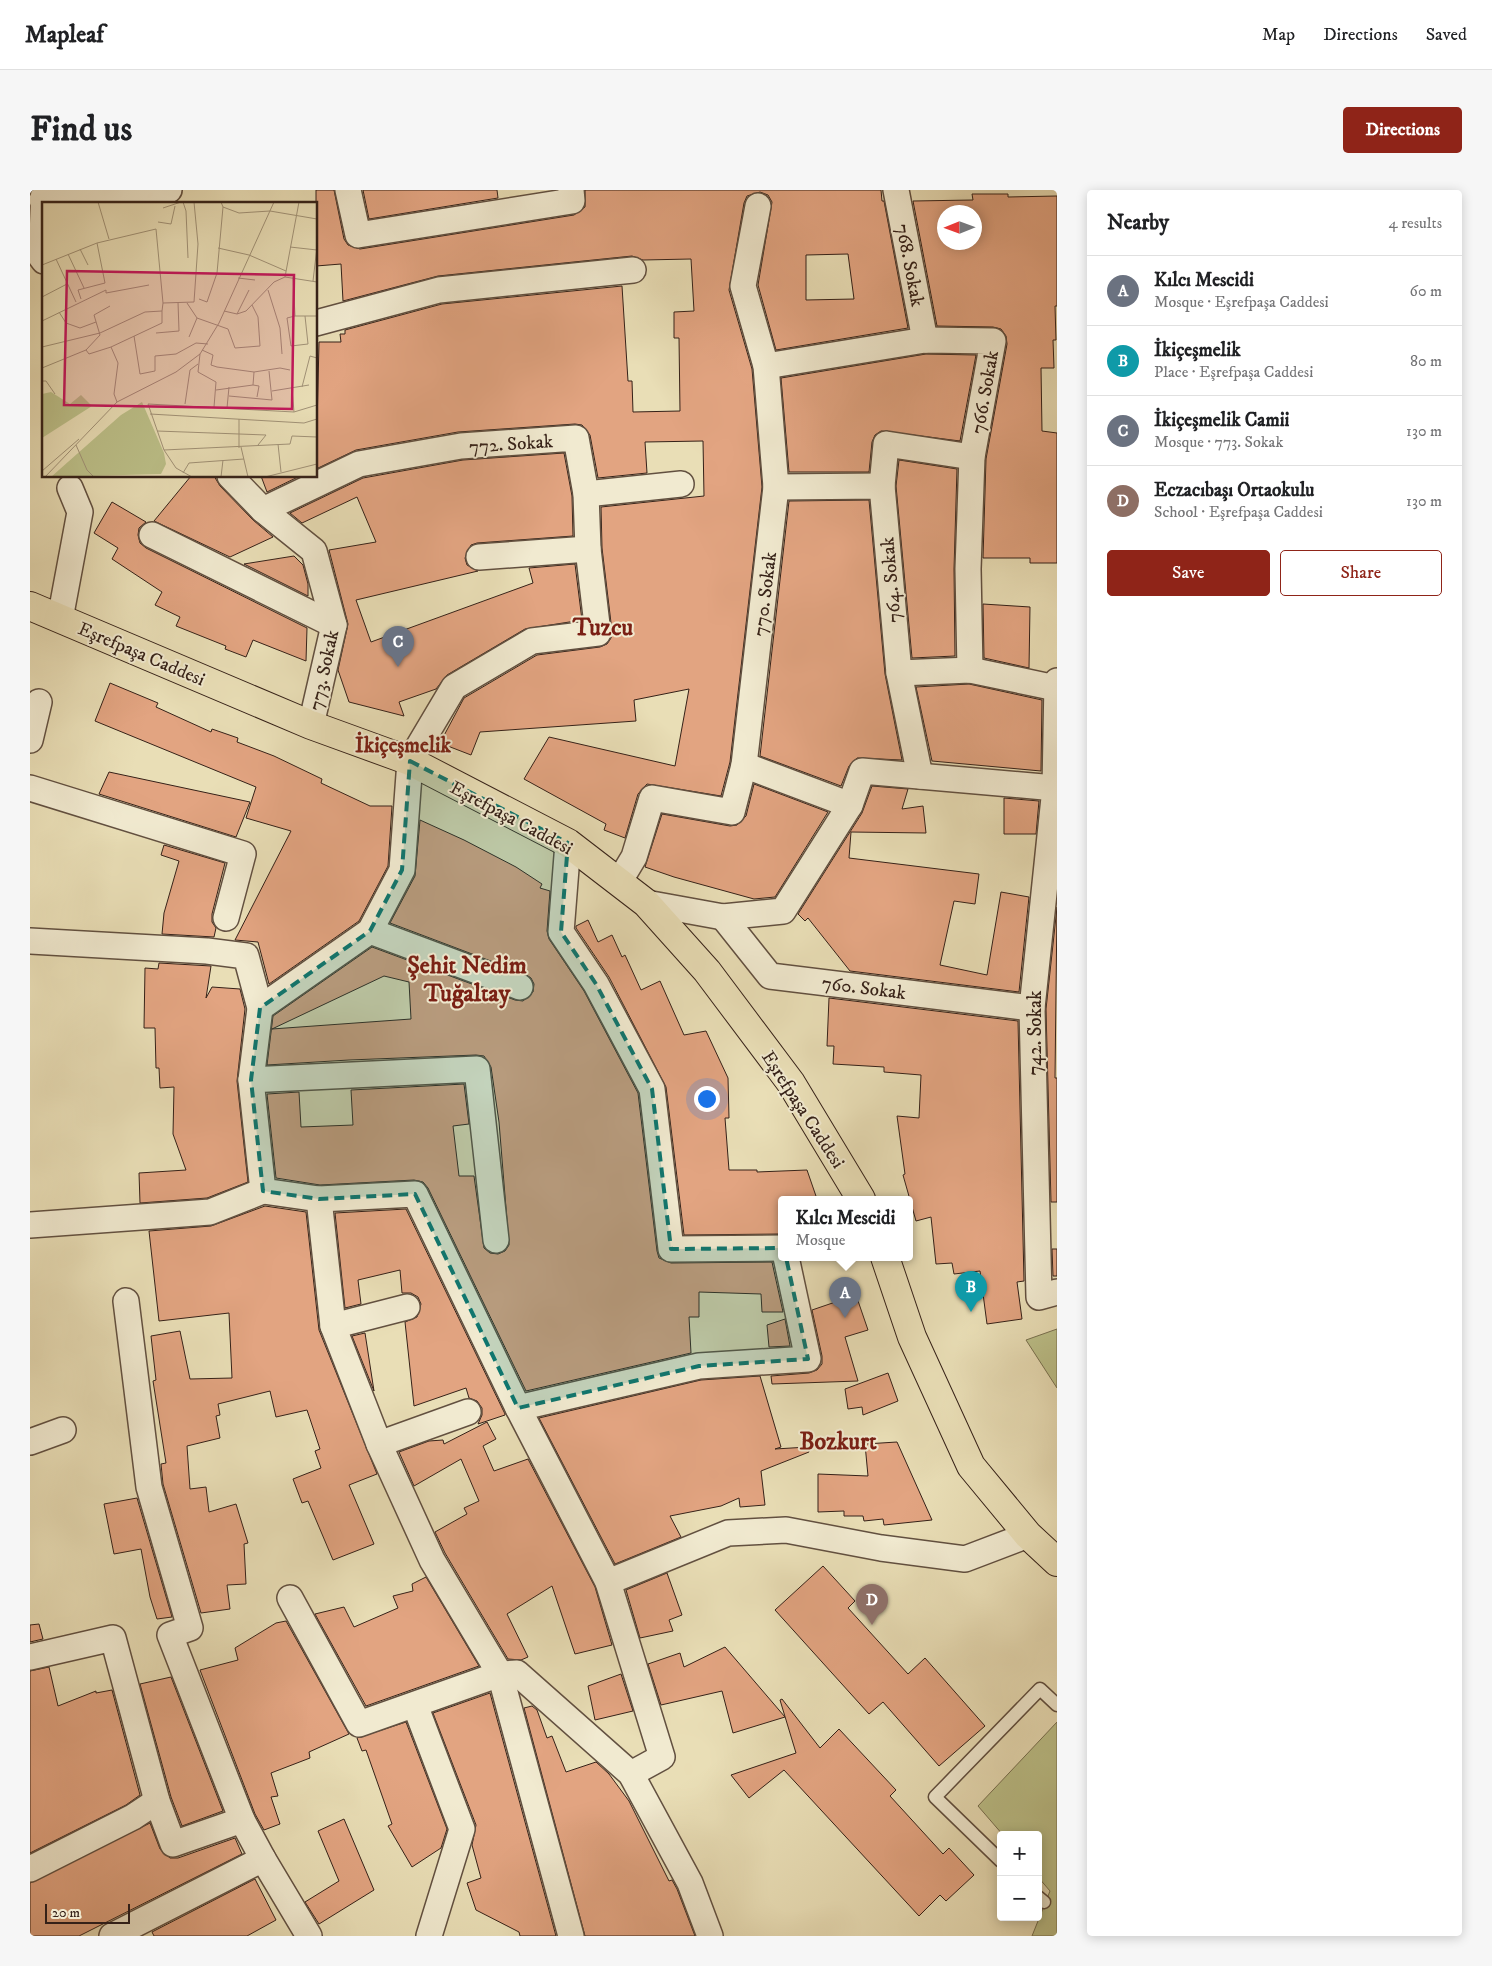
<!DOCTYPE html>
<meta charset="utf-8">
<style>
:root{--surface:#fff;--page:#f6f6f6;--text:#202124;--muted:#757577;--line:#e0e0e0;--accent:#8f2418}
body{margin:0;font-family:"IM FELL DW Pica",serif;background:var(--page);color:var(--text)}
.controls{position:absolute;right:15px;bottom:15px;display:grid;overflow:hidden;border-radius:5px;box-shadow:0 2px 12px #0003}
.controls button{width:45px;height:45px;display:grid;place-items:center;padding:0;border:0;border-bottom:1px solid var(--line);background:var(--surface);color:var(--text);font:25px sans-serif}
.compass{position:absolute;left:907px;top:15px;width:45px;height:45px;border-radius:50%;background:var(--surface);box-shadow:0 2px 12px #0003;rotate:269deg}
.scale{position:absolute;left:15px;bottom:12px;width:85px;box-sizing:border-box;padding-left:5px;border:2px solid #352118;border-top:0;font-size:14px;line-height:18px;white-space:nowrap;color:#352118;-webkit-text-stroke:4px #f1ead0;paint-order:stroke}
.you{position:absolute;left:676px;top:908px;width:18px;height:18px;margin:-12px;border:4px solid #fff;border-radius:50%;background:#1a73e8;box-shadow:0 0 0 8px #1a73e833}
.badge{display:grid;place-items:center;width:32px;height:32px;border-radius:50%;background:var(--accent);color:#fff;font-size:16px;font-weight:700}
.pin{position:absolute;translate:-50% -41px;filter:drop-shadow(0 1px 2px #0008)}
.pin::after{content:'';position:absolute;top:26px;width:18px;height:15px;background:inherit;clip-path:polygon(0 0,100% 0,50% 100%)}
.popup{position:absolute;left:748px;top:1006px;width:135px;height:65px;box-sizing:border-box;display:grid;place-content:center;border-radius:5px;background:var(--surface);filter:drop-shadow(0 1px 4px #0005);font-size:16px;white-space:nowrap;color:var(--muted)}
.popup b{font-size:19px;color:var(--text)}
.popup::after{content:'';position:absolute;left:50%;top:100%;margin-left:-10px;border:10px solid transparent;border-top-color:var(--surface)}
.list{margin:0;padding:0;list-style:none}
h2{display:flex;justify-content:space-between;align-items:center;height:65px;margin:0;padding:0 20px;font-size:21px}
h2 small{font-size:16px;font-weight:400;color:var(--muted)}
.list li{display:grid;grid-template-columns:32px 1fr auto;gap:15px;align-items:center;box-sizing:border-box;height:70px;padding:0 20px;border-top:1px solid var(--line)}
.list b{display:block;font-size:19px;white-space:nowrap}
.list p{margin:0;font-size:16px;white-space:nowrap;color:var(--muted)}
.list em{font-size:16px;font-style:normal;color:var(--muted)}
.actions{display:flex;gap:10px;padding:15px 20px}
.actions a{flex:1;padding:11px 0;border:1px solid var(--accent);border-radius:5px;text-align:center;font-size:18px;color:var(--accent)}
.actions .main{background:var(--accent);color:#fff}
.map{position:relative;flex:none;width:1027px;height:1746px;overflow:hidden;border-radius:5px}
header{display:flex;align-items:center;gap:30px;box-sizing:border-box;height:70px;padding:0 25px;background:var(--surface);border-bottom:1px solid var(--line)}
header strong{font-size:24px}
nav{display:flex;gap:28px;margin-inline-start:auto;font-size:18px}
.intro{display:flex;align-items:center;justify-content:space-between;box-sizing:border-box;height:120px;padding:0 30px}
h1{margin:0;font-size:35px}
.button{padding:12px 22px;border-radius:5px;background:var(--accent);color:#fff;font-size:18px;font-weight:700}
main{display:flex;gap:30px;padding:0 30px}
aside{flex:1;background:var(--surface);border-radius:5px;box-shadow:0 2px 12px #0003}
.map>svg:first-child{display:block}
.green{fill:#bcc089;stroke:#787050}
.building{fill:#e2a481;stroke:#352118;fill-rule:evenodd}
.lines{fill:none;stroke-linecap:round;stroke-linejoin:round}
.lane-casing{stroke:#625040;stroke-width:15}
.street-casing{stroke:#625040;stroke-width:28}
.primary-casing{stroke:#352118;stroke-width:30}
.lane{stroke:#f1ead0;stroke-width:12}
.street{stroke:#f1ead0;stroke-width:25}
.primary{stroke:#e9deb6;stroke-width:28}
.marked{fill:#0f766e;fill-opacity:0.2;stroke:#0f766e;stroke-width:4;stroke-dasharray:10 6;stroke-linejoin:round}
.labels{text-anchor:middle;stroke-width:4;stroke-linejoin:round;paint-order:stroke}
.street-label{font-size:19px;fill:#352118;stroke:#f1ead0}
.quarter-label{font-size:21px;font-weight:bold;fill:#7a1f14;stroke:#f1ead0}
.district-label{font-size:24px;font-weight:bold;fill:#7a1f14;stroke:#f1ead0}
.inset-road{fill:none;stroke:#a19277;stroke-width:1}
.view{fill:#c2185b;fill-opacity:0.15;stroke:#c2185b;stroke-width:2.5}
.inset-edge{fill:none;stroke:#352118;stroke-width:2.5}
</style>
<header>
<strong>Mapleaf</strong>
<nav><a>Map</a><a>Directions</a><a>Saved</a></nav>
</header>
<div class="intro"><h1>Find us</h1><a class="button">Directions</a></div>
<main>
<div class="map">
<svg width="1027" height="1746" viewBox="0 0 1027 1746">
<rect width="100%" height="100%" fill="#e9deb6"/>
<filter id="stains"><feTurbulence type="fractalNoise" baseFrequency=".004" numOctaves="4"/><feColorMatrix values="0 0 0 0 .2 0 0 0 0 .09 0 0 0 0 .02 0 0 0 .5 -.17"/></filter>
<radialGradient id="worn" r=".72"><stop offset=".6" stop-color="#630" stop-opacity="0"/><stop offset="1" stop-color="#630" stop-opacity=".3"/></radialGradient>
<g class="green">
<path d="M1027 1139V1198L996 1150Z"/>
<path d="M1027 1532V1746H1002L1020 1701 1008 1687V1645H973L948 1616Z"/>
</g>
<g class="building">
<path d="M286 0H304L314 49 318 55 330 59 544 25 555 17V0H851L852 11H854L878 138 746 160 728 95 742 12 738 5 730 2 717 6 714 13 699 100 722 179 732 297 700 572 691 606 617 594 608 604 595 648 574 640 576 634 494 589 519 547 645 576 659 499 604 510 606 531 450 542 441 565 410 553 434 508 507 465 570 457 577 454 581 448 582 441 572 358 571 317 674 306 673 251 615 252 617 283 568 288 560 245 552 235 545 234 428 242 326 260 286 279 289 152H311L310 144H315V140L412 114 592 96 598 191H602L603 222 650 221 649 148H644V122L664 121 661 69 613 70 602 66 408 86 313 111 311 74 286 76ZM818 64 824 109 776 110V65Z"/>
<path d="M333 0H467L468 8 339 29Z"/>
<path d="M942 4H978V7L1027 6V116H1025L1026 150H1023L1024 178H1011L1012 241 1027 243V373H1000V368H953L956 269 977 154 976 146 971 139 963 137 907 136 883 11 943 10ZM914 22H944V52H914Z"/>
<path d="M896 164 946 165 930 251 851 241 845 245 842 252 839 282H759L751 188Z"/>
<path d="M534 263 542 306 543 346 447 353 441 355 435 368 437 375 448 381 326 410 341 452 503 393 499 378 545 374 552 430 495 439 417 485 406 499 369 512 374 526 319 512 308 480 318 434 299 360 346 352 327 307 272 333 260 323 333 288 433 270Z"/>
<path d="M869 270 927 279 924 379 925 466 882 468 866 296Z"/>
<path d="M161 286H184L190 296 223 330 243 347 200 367 124 331Z"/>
<path d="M231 286H270L237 302Z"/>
<path d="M839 310 855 484 872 570 827 568 819 576 811 596 730 566 759 311Z"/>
<path d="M82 312 116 332 109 338 108 345 110 353 116 358 277 438 276 471 223 450 216 467 195 459 196 456 146 436 150 427 125 415 132 402 82 369 88 358 64 343Z"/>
<path d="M264 366 273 375 278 394V406L214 374Z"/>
<path d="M953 414 1000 417 999 478 954 468Z"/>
<path d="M80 493 128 513 126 517 181 542 182 539 208 548 207 552 244 566 292 589 291 593 340 616H362L358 676 329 731 239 794 228 752 205 750 261 641 216 628 226 597 65 531Z"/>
<path d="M939 494 1012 510 1011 581 902 571 886 497Z"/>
<path d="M79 582 220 612 206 647 69 604Z"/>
<path d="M724 594 798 622 745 707 724 709 644 687 615 677 632 624 700 636 707 635 716 626Z"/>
<path d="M842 596 878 599 872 619 893 616 896 643 821 642 819 668 949 684 945 714 924 711 910 775 957 785 971 702 999 707 989 802 820 781 778 728 775 731 768 724 832 623Z"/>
<path d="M974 608 1009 611 1006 644H974Z"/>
<path d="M390 630 434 650 486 677 512 694 510 698 520 701 517 741 519 749 554 801 608 903 627 1061 629 1068 641 1073 742 1072 753 1122H732L731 1104 669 1102V1127H659L661 1163 496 1201 398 998 393 992 384 990 290 995 246 988 237 904 269 902 271 937 323 935 321 900 434 894 439 934 423 936 429 986H444L454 1058 460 1063 468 1064 475 1061 479 1055 469 932 461 877 454 866 446 865 319 870 237 875 243 826 342 757 485 810 493 811 503 802 504 794 501 788 495 784 360 733 385 686ZM354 786 379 792 381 829 242 839Z"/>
<path d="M134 655 195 673 182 724V732L186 738 184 747 132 744 134 723 149 671 131 665Z"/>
<path d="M1027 717 1025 888H1027V1012H1021L1016 819Z"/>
<path d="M558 730 568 752 582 745 592 767 595 765 611 800 630 791 654 845 676 841 698 888 699 928H695L699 980H727V982L777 980 787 1009H751V1044L654 1045 636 897 579 787 546 738V736Z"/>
<path d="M129 773 181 776 176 808 182 797 210 799 215 819 207 891 218 992 177 1008 110 1013 109 983 156 980 143 944 144 897 130 898 129 878H126L125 838H114L115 778 128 779Z"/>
<path d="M799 808 988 831 994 1091 987 1092 992 1129 957 1134 950 1081 924 1084 922 1073 906 1074 901 1027 886 1031 873 985 875 984 867 926 889 928 891 885 854 882V877L803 874 804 856H797Z"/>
<path d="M235 1016 276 1022 289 1140 347 1284 319 1295 344 1354 303 1370 278 1311 272 1313 263 1289 291 1278 285 1261 290 1259 277 1220 246 1227 240 1201 188 1214 190 1225 186 1226 190 1248 157 1256 160 1299 176 1297 179 1322 206 1314 218 1353 214 1354 216 1394 197 1395 200 1419 171 1423 133 1294 131 1274 136 1273 123 1191 126 1190 121 1146 150 1141 160 1189 202 1188 199 1123 129 1131 119 1041 181 1036Z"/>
<path d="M376 1019 475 1224V1225L448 1234 452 1225V1218L447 1211 439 1208 436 1198 384 1216 375 1132 387 1127 391 1114 388 1107 381 1103H372L370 1080 328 1090 331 1114 315 1118 305 1023Z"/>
<path d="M1022 1059H1027V1086H1023Z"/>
<path d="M826 1105 838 1140 815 1147 828 1191 742 1194 741 1186 779 1183 787 1180 792 1174V1166L782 1120Z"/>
<path d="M755 1129 760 1156 739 1157 737 1135Z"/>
<path d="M335 1143 344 1201 322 1146Z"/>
<path d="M858 1183 868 1211 833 1225 832 1217 818 1219 815 1199Z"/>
<path d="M730 1186 751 1257 745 1259 778 1257 779 1262 731 1281 735 1315 710 1317 709 1308 691 1316 640 1326 651 1347 585 1374 509 1228 671 1190Z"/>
<path d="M457 1232 466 1249 453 1256 464 1281 498 1269 565 1397 582 1455 545 1464 522 1396 477 1424 498 1467 491 1470 478 1469 415 1363 405 1342 437 1324 434 1318 449 1311 431 1269 384 1296 369 1262 399 1251 413 1250 414 1254Z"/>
<path d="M867 1252 902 1330 854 1335 853 1329 834 1331 833 1326H814V1321L788 1322V1284L838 1286 835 1254Z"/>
<path d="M107 1308 142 1427 127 1429 120 1407 111 1359 84 1364 74 1314Z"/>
<path d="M793 1376 825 1411 818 1418 878 1484 895 1468 955 1536 909 1576 853 1512 839 1524 745 1420Z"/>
<path d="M637 1383 652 1425 639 1430 643 1441 610 1448 596 1400Z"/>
<path d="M396 1387 449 1476 336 1516 285 1424 314 1417 324 1437 368 1418 363 1406 383 1401 382 1394Z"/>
<path d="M256 1431 319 1544 279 1562 280 1568 241 1583 248 1606 241 1607 250 1634 234 1640 225 1624 170 1480 208 1470 205 1458 246 1433Z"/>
<path d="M9 1434 13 1449 0 1452V1435Z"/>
<path d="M695 1457 755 1527 703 1543 692 1501 631 1515 618 1474 650 1463 654 1477Z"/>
<path d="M19 1477 28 1516 66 1501V1503L82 1500 110 1605 96 1615 0 1663V1481Z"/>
<path d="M591 1484 603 1521 565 1530 558 1496Z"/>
<path d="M141 1487 193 1621 152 1636 141 1607 110 1494Z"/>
<path d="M460 1503 526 1746H490L489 1742 446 1720 437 1693 451 1688 442 1655 446 1635 403 1523Z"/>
<path d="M752 1509 790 1558 809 1539 866 1600 860 1606 913 1664 919 1658 944 1685 916 1711 910 1705 889 1726 754 1580 719 1608 701 1585 766 1563 750 1510Z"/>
<path d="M502 1516 507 1520 517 1548 522 1546 536 1582 566 1572 579 1584 599 1611 639 1691 642 1690 647 1699 665 1746H555L494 1518Z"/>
<path d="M376 1532 417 1639 411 1658 382 1677 358 1636 362 1634 336 1560 332 1561 327 1548Z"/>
<path d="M314 1629 344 1700 289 1734 275 1712 309 1691 288 1641Z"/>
<path d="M120 1633 130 1659 140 1668H148L205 1648 212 1664 49 1746H0V1693Z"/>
<path d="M225 1689 246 1730 217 1746H124L122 1742Z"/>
</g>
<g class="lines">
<defs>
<g id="lane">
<path d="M971 1671 905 1607 1010 1499 1027 1515"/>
<path d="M1008 1707 1014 1712"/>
</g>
<g id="street">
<path d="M14 0 11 67 14 71"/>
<path d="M318 0 328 45 542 11 541 0"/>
<path d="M866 0 895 150"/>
<path d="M12 10 139 0"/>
<path d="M286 133 409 100 603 80"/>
<path d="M736 176 895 150 963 151 942 267 938 379 940 480"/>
<path d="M200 286 233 320 284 361 304 435 281 535"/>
<path d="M852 296 856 254 942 267"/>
<path d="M746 297 852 296 869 483 890 586"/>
<path d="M556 304 651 294"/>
<path d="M122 345 304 435"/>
<path d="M449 367 558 359"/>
<path d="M30 429 50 322 40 298"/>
<path d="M869 483 940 480 1026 498"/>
<path d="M1027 491 1025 598 1002 818 1009 1107 1027 1102"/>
<path d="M0 550 9 512"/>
<path d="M714 575 820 615"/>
<path d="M0 598 213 664 196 728"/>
<path d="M538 653 531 742 566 794 622 899 641 1059 751 1058"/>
<path d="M589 692 604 667 622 608 702 622 714 575 746 297 736 176 713 96 728 16"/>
<path d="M616 713 693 727 753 721 820 615 832 581 1025 598"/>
<path d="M693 727 740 786 1002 818"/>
<path d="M340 741 490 797"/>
<path d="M0 751 177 761 216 766 230 818 221 890 233 1001 289 1009 303 1136 349 1254 402 1370 470 1484 541 1746"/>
<path d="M230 818 340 741 372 680 380 571 424 497 502 451 568 443 558 359 556 304 546 248 431 256 329 274 233 320"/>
<path d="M221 890 447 879 466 1050"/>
<path d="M289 1009 385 1004 488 1218 578 1392 632 1567 601 1584"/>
<path d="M0 1035 180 1022 233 1001"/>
<path d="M96 1111 119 1297 160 1438 140 1445 212 1630 233 1669 279 1746"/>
<path d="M303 1136 377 1117"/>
<path d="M488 1218 669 1176 778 1169 756 1067"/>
<path d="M0 1252 33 1240"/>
<path d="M349 1254 438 1222"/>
<path d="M578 1392 698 1343 756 1340 851 1358 935 1369 998 1345"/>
<path d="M260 1408 329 1534 470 1484 487 1483 601 1584 660 1693 680 1746"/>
<path d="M0 1467 83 1448 127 1611 143 1654 212 1630"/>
<path d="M385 1515 432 1639 399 1746"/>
<path d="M0 1679 103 1627 127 1611"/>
<path d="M82 1746 233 1669"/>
</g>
<g id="primary">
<path d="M0 416 281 535 380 571 538 653 616 713 677 781 761 893 831 1009"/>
<path d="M855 1067 882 1147 941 1276 998 1345 1027 1372"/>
</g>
</defs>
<use href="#lane" class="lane-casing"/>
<use href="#street" class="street-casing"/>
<use href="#primary" class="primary-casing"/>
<use href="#lane" class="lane"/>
<use href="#street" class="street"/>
<use href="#primary" class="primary"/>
</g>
<path class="marked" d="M380 571 538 653 531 742 566 794 622 899 641 1059 754 1058 778 1169 669 1176 488 1218 385 1004 289 1009 233 1001 221 890 230 818 340 741 372 680Z"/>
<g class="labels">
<g class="street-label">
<text transform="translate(881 75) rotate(79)" y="7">768. Sokak</text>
<text transform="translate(954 202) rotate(-80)" y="7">766. Sokak</text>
<text transform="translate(481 253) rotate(-4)" y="7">772. Sokak</text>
<text transform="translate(860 390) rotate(-95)" y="7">764. Sokak</text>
<text transform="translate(734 404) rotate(-83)" y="7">770. Sokak</text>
<text transform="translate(112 463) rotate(23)" y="7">Eşrefpaşa Caddesi</text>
<text transform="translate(293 480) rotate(-78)" y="7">773. Sokak</text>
<text transform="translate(482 627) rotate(28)" y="7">Eşrefpaşa Caddesi</text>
<text transform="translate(834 797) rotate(7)" y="7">760. Sokak</text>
<text transform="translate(1004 843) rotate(-90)" y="7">742. Sokak</text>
<text transform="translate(774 919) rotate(57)" y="7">Eşrefpaşa Caddesi</text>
</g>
<g class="quarter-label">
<text x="373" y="562">İkiçeşmelik</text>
</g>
<g class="district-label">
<text x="573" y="445">Tuzcu</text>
<text x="437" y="783">Şehit Nedim<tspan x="437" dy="28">Tuğaltay</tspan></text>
<text x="808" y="1259">Bozkurt</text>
</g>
</g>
<g transform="translate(12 12)">
<rect width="275" height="275" fill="#e9deb6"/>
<path d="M9 190 28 202 39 193 50 204 0 236V192ZM100 200 122 251 124 262 119 272 9 275 79 213Z" fill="#bcc089"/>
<path class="inset-road" d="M56 0 67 37M141 0 144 9 146 56M179 0 181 5 197 11 228 9 275 17M121 6 139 0M116 20 129 22 133 4M248 45 275 48M176 46 207 53 244 69M38 47 46 63M26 52 42 86M14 57 34 100M0 63 55 41 114 27 121 101M243 75 257 0M251 75 253 114H275M196 76 213 78M271 79 275 45M226 88 238 126 240 152M0 95 25 82M39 97 36 88 63 81 55 41M157 97 165 100 175 71 181 5M145 101 155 116 186 127 193 146 218 144 216 115 210 103M182 109 195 112 204 109 232 80 243 75 275 80M17 110 24 121 38 126 54 120M195 112 207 88M253 114 245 116 249 144 266 142 263 114M0 119 64 88V91L107 83M114 131 137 129 136 100M92 134 98 172 113 169V154L134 152 154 141 166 142M147 135 155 116M0 145 58 131 103 110 120 109 121 101 152 100 156 42 152 0M69 145 76 161 72 192 75 200M44 148 47 152 69 145 120 121V109M160 148 171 153 169 163 175 165 212 170 238 166 248 168M158 152 156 170 174 180 172 205M0 166 44 148 58 133 52 113 68 104M0 179H4L13 192M211 183 217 184 215 195M260 185 268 154 275 156M250 186 252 210M174 188 211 183 212 170M230 189 267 183M187 194 230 198 227 169M143 202 148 168 156 162M185 206 187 185M108 212 262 221 275 217M197 217V246M115 229 224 233 216 243M236 242 239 270M34 243 45 268 52 275M199 245 206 275M122 248 248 242 250 234 275 235M0 269 37 237M141 271 147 261 202 257M3 275 75 200 134 170 158 152 177 121 232 0M150 275 134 266 122 248 106 202 252 210 275 203M179 275 181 258M223 275 275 262"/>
<path class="view" d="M25 69 252 73 250 207 22 203Z"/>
<rect width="275" height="275" class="inset-edge"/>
</g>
<rect width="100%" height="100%" filter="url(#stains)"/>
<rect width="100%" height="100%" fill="url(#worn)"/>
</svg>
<div class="controls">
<button>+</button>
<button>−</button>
</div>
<svg class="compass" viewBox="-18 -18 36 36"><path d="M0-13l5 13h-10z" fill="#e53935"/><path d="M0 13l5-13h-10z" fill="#757577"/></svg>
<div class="scale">20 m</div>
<div class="you"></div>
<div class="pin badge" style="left:815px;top:1128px;background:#6b7280">A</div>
<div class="popup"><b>Kılcı Mescidi</b>Mosque</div>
<div class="pin badge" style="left:941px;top:1122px;background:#0f9aa8">B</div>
<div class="pin badge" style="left:368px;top:477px;background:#6b7280">C</div>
<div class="pin badge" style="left:842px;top:1435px;background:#8d6e63">D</div>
</div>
<aside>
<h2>Nearby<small>4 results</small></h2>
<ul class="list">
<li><span class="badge" style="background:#6b7280">A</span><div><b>Kılcı Mescidi</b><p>Mosque · Eşrefpaşa Caddesi</p></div><em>60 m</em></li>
<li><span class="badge" style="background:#0f9aa8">B</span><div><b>İkiçeşmelik</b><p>Place · Eşrefpaşa Caddesi</p></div><em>80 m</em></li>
<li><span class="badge" style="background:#6b7280">C</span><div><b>İkiçeşmelik Camii</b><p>Mosque · 773. Sokak</p></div><em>130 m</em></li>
<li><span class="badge" style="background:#8d6e63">D</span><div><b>Eczacıbaşı Ortaokulu</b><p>School · Eşrefpaşa Caddesi</p></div><em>130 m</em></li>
</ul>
<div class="actions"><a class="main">Save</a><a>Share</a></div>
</aside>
</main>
